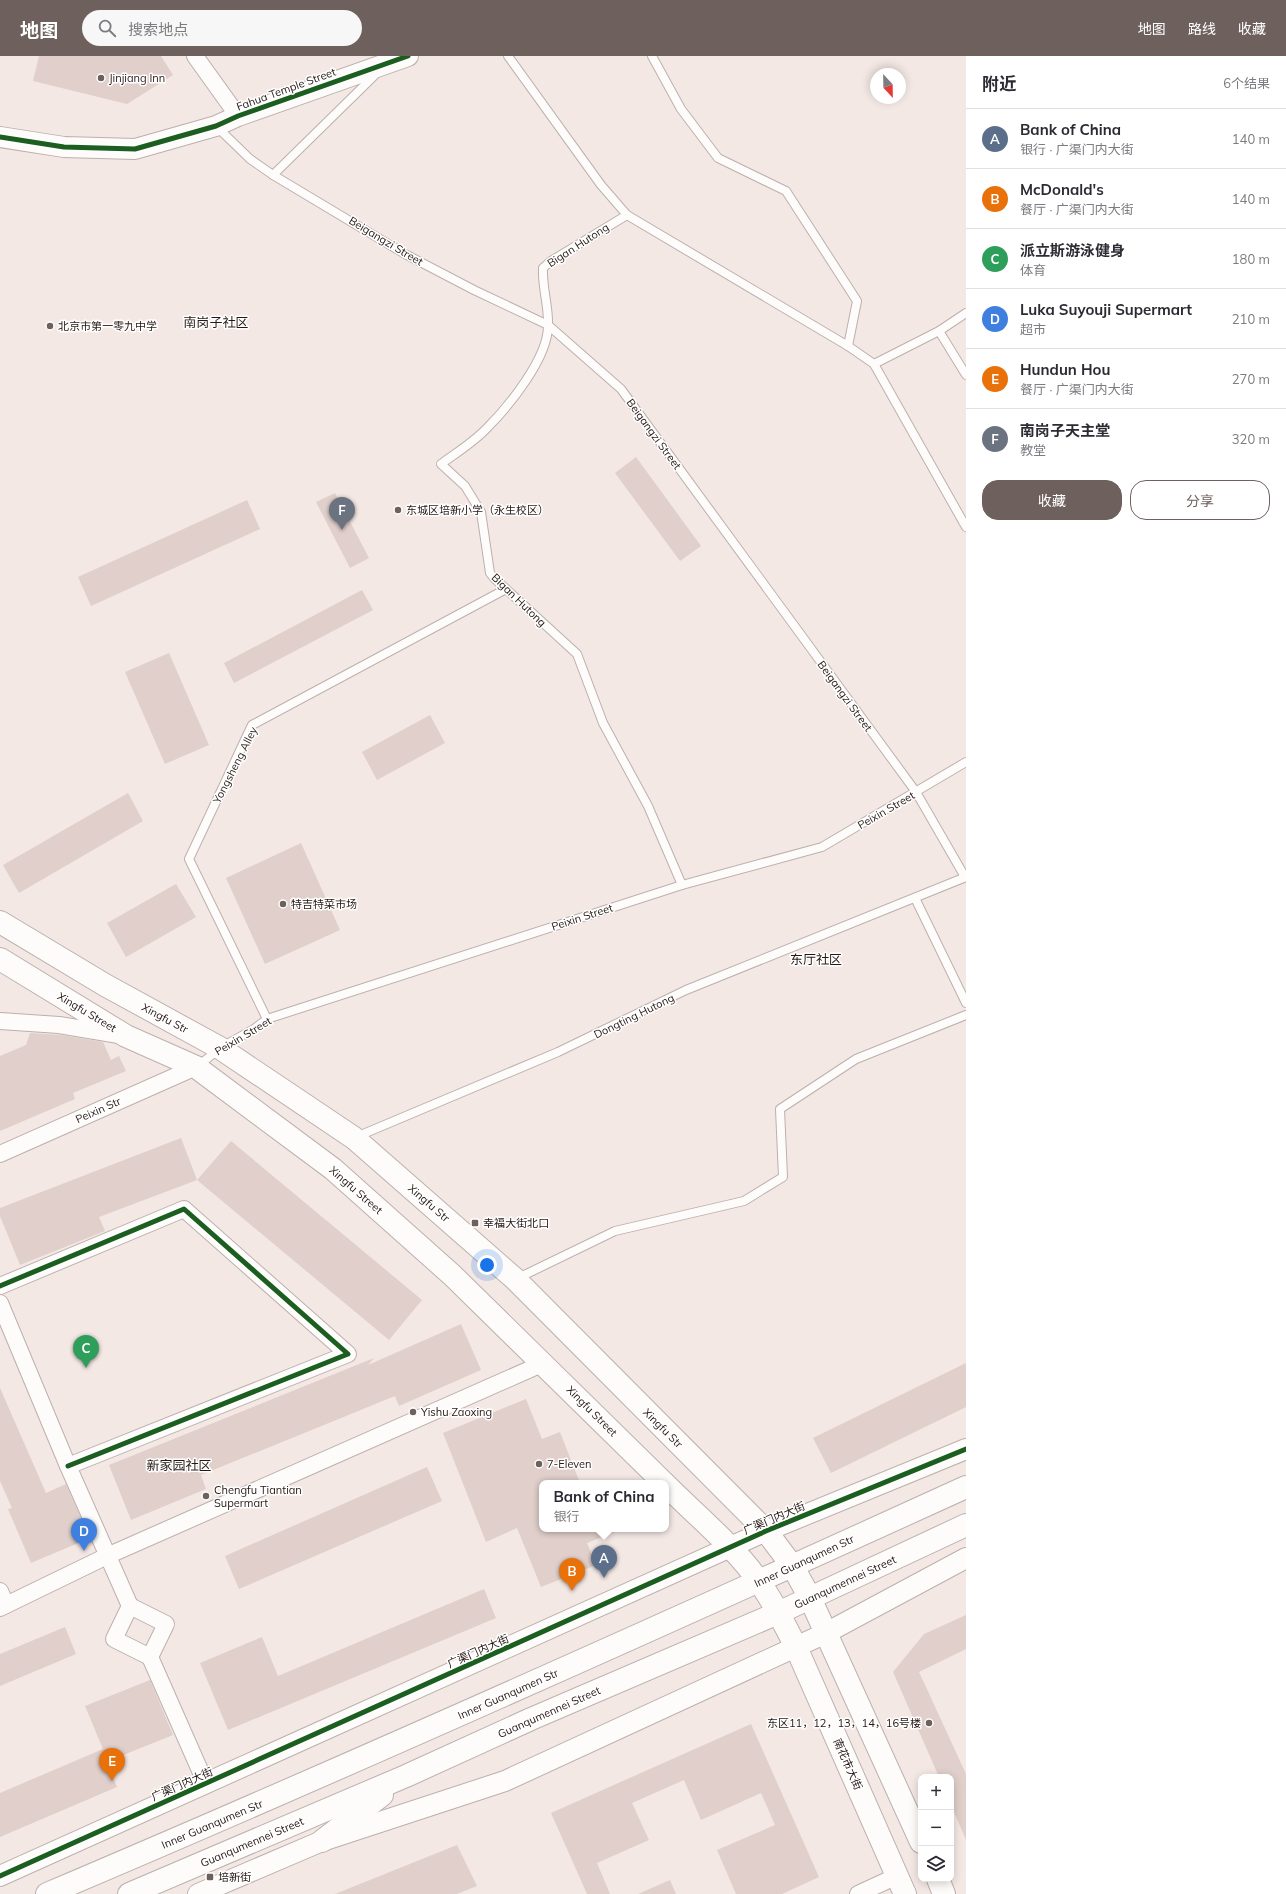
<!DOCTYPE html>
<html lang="zh">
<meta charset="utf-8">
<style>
:root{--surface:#fff;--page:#f7f7f7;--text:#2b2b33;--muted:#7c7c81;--line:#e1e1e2;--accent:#6e615d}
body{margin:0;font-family:Mulish,"Noto Sans SC",sans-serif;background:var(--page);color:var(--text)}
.controls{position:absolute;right:12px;bottom:12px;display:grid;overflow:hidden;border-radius:8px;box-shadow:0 2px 10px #0003}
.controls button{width:36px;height:36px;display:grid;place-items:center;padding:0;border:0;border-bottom:1px solid var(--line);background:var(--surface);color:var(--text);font:20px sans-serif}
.compass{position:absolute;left:870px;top:12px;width:36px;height:36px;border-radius:50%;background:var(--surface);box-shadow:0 2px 10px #0003;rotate:158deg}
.you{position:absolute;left:487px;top:1209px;width:14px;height:14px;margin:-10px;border:3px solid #fff;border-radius:50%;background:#1a73e8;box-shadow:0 0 0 6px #1a73e833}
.badge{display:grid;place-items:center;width:26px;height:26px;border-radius:50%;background:var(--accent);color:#fff;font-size:13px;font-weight:700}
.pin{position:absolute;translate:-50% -33px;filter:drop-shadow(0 1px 2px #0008)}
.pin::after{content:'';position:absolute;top:21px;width:14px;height:12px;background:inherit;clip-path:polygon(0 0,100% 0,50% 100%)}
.popup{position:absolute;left:539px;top:1424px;width:130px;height:52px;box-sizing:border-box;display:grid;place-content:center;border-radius:8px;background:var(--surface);filter:drop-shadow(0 1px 3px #0005);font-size:13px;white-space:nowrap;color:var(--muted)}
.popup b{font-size:15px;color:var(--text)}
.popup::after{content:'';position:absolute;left:50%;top:100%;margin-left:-8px;border:8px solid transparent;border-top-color:var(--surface)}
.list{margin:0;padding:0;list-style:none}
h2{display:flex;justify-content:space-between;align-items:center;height:52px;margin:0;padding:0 16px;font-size:17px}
h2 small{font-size:13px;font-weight:400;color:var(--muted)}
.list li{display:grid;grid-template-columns:26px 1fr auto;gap:12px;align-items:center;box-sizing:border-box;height:60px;padding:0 16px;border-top:1px solid var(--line)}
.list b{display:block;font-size:15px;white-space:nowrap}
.list p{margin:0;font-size:13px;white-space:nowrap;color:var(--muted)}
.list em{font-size:13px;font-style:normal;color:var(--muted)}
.actions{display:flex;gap:8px;padding:12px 16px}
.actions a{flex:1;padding:9px 0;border:1px solid var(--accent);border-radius:16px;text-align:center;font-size:14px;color:var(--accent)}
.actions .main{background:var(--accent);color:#fff}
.icon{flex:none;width:22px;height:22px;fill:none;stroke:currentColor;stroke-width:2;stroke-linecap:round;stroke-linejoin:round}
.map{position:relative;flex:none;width:966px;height:1838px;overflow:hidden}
header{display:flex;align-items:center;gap:24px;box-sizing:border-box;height:56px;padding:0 20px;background:var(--accent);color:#fff}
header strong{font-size:19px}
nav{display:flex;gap:22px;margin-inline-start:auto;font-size:14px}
.search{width:280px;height:36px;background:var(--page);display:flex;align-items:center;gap:10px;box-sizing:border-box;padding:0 14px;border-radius:22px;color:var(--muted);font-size:15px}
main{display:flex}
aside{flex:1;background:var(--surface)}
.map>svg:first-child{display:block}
.building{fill:#e0cfca}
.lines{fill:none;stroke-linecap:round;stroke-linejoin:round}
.service-casing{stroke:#bcb0ad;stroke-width:10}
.minor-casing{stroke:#bcb0ad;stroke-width:18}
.tertiary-casing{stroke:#bcb0ad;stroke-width:22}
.secondary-casing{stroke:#bcb0ad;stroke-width:24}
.primary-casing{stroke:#bcb0ad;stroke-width:24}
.service{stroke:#fdfcfb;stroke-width:8}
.minor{stroke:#fdfcfb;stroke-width:16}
.tertiary{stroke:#fdfcfb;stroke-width:20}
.secondary{stroke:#fdfcfb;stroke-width:22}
.primary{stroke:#fdfcfb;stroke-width:22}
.cycleway-casing{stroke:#fff;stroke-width:8}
.cycleway{stroke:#1b5e20;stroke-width:5}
.poi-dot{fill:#6e615d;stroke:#fff;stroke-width:1.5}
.labels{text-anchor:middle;stroke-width:3;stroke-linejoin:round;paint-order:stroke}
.poi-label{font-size:11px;fill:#261814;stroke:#fff;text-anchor:start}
.street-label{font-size:11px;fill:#261814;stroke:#fff}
.quarter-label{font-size:13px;fill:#261814;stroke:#fff}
</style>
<header>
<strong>地图</strong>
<div class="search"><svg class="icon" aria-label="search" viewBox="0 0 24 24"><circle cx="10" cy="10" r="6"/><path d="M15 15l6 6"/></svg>搜索地点</div>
<nav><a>地图</a><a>路线</a><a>收藏</a></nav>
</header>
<main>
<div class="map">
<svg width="966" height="1838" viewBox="0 0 966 1838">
<rect width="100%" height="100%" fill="#f4e8e4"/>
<g class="building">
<path d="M39 0H161L173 19 127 48 33 25Z"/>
<path d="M636 401 701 490 680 505 615 417Z"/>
<path d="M335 437 369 502 350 512 316 446Z"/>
<path d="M247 444 260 473 91 550 78 521Z"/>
<path d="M362 534 373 554 234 627 224 607Z"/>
<path d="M169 597 209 689 165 708 125 616Z"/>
<path d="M430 659 445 687 377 724 362 696Z"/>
<path d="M128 737 143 765 19 837 3 809Z"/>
<path d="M301 787 340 874 265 908 226 822Z"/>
<path d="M176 828 196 861 126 901 107 867Z"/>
<path d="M30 977 61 979 103 986 111 1004 119 1000 126 1015 73 1037 75 1043 0 1075V1000L26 989Z"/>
<path d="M181 1082 197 1124 99 1161 105 1175 20 1209 0 1160V1152Z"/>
<path d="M231 1085 422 1244 389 1284 197 1124Z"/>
<path d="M461 1268 481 1314 399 1350 395 1340 201 1419 206 1433 131 1464 109 1409 374 1302 368 1309Z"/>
<path d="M966 1307V1351L831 1417 813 1382Z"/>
<path d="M0 1332 46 1437 66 1428 90 1482 31 1507 8 1453 12 1452 0 1425Z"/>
<path d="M526 1343 542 1383 560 1376 580 1427H542V1473L619 1474 587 1487 596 1509 541 1531 517 1472 486 1486 443 1377Z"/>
<path d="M427 1411 442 1445 239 1533 225 1500Z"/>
<path d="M484 1533 496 1562 228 1674 200 1607 262 1581 278 1620Z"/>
<path d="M966 1559V1593L919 1616 966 1718V1784L951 1749V1721H939L893 1616 924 1578Z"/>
<path d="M65 1571 76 1598 0 1630V1598Z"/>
<path d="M150 1624 173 1679 106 1706 117 1731 0 1781V1737L103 1693 85 1650Z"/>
<path d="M751 1668 819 1821 782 1838H736L717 1794 775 1769 761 1737 701 1764 684 1724 632 1747 649 1784 597 1807 610 1838H587L551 1757Z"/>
<path d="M457 1789 477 1830 457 1838H335Z"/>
<path d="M670 1824 676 1838H638Z"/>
</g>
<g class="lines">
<defs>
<g id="service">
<path d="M508 0 601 129 627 159 848 290 874 308 966 471"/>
<path d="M652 0 681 53 718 102 786 135 857 245 848 290"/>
<path d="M217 71 250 103 273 119 405 198 474 234 548 269 621 333 916 736 965 821"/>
<path d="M273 119 378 16"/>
<path d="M627 159 551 205 543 212C542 232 549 251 548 270 548 302 509 350 487 372 474 386 456 397 441 408L465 430 481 456 490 517 494 522 577 598 603 667 648 750 682 829"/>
<path d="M939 275 966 257"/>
<path d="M874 308 939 275 966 319"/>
<path d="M915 842 966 947"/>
<path d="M267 963 189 803 252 669 506 533"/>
<path d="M197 1011 220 992 254 973 267 963 682 829 822 791 966 706"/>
<path d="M356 1081 558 996 686 934 966 821"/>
<path d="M516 1223 615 1175 744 1145 783 1121 780 1053 856 1003 966 959"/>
</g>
<g id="minor">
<path d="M195 0 238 60"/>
<path d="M0 965 59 969 119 979"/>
<path d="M0 1098 196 1011"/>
<path d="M0 1230 184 1153 348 1298 68 1410"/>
<path d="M0 1247 68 1410 130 1550"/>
<path d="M0 1535 6 1549"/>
<path d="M130 1550 166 1568 150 1601 114 1583Z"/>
<path d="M0 1552 107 1500 544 1307"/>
<path d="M150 1601 206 1728"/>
<path d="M858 1838 897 1820"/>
</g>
<g id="tertiary">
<path d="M0 81 64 91 135 93 216 70 238 60 408 0"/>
<path d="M0 1820 766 1475 966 1393"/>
<path d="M198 1838 322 1785 505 1725 826 1577 966 1502"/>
</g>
<g id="secondary">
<path d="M0 866 105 929 220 992 354 1082 515 1223 766 1475 793 1511 810 1542 921 1786"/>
<path d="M0 903 126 980 196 1011 333 1113 452 1219 664 1427"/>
<path d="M666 1429C695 1458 737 1493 760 1527 774 1547 785 1569 796 1591L905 1838"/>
<path d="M938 1823 944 1838"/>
</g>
<g id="primary">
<path d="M322 1785 382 1739"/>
<path d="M47 1838C356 1707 661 1570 966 1431"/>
<path d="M129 1838 406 1720 531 1663 778 1557 966 1469"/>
</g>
</defs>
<use href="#service" class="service-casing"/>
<use href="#minor" class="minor-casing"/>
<use href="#tertiary" class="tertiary-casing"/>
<use href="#secondary" class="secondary-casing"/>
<use href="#primary" class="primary-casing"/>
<use href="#service" class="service"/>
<use href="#minor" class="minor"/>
<use href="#tertiary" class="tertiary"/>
<use href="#secondary" class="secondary"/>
<use href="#primary" class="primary"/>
<defs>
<g id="cycleway">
<path d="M0 81 64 91 135 93 216 70 238 60 408 0"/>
<path d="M0 1230 184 1153 348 1298 68 1410"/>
<path d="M0 1820 766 1475 966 1393"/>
</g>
</defs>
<use href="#cycleway" class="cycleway-casing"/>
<use href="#cycleway" class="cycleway"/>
</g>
<g class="poi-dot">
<circle cx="101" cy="22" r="4"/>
<circle cx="50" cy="270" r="4"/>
<circle cx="398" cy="454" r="4"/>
<circle cx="283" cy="848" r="4"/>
<rect x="471" y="1163" width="8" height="8" rx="2"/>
<circle cx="413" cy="1356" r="4"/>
<circle cx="539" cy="1408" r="4"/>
<circle cx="206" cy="1440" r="4"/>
<circle cx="929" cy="1667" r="4"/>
<rect x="206" y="1817" width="8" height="8" rx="2"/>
</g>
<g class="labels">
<g class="poi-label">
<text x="109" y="26">Jinjiang Inn</text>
<text x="58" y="274">北京市第一零九中学</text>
<text x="406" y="458">东城区培新小学（永生校区）</text>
<text x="291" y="852">特吉特菜市场</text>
<text x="483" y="1171">幸福大街北口</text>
<text x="421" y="1360">Yishu Zaoxing</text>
<text x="547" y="1412">7-Eleven</text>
<text x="214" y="1438">Chengfu Tiantian<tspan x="214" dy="13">Supermart</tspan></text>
<text x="921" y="1671" text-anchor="end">东区11，12，13，14，16号楼</text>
<text x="218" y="1825">培新街</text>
</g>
<g class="street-label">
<text transform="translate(286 33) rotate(-20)" y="4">Fahua Temple Street</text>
<text transform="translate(386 185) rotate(31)" y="4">Beigangzi Street</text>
<text transform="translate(578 189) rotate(-33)" y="4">Bigan Hutong</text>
<text transform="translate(654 378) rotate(54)" y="4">Beigangzi Street</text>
<text transform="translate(519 544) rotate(44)" y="4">Bigan Hutong</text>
<text transform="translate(845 640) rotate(54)" y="4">Beigangzi Street</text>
<text transform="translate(235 709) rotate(-63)" y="4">Yongsheng Alley</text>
<text transform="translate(886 754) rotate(-30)" y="4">Peixin Street</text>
<text transform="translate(582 861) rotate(-18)" y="4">Peixin Street</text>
<text transform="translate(87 956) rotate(31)" y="4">Xingfu Street</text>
<text transform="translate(634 960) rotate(-26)" y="4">Dongting Hutong</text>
<text transform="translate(165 962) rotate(28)" y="4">Xingfu Str</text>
<text transform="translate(243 980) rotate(-31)" y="4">Peixin Street</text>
<text transform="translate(98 1054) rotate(-24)" y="4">Peixin Str</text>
<text transform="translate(356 1134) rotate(41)" y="4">Xingfu Street</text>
<text transform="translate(429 1147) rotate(41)" y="4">Xingfu Str</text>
<text transform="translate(592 1355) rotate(45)" y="4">Xingfu Street</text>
<text transform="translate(663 1372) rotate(45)" y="4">Xingfu Str</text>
<text transform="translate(774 1462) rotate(-23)" y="4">广渠门内大街</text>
<text transform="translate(804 1505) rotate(-25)" y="4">Inner Guanqumen Str</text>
<text transform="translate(845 1526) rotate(-25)" y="4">Guanqumennei Street</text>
<text transform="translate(478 1595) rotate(-24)" y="4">广渠门内大街</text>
<text transform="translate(508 1638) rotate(-24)" y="4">Inner Guanqumen Str</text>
<text transform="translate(549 1656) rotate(-24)" y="4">Guanqumennei Street</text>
<text transform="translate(848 1708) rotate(66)" y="4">南花市大街</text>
<text transform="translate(182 1728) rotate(-24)" y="4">广渠门内大街</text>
<text transform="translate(212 1768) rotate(-23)" y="4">Inner Guanqumen Str</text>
<text transform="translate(252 1786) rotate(-23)" y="4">Guanqumennei Street</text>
</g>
<g class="quarter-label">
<text x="216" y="271">南岗子社区</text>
<text x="816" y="908">东厅社区</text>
<text x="179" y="1414">新家园社区</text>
</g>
</g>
</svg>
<div class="controls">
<button>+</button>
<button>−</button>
<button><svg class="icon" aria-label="layers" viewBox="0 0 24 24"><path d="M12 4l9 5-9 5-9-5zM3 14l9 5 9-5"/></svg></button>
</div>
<svg class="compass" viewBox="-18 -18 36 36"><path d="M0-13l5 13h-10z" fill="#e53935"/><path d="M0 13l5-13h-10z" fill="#7c7c81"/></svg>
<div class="you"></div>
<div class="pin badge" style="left:604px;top:1522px;background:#5c6f8a">A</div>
<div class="popup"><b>Bank of China</b>银行</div>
<div class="pin badge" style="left:572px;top:1535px;background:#e8710a">B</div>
<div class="pin badge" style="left:86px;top:1312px;background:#2e9e5b">C</div>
<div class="pin badge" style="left:84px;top:1495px;background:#3f7fe0">D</div>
<div class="pin badge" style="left:112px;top:1725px;background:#e8710a">E</div>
<div class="pin badge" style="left:342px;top:474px;background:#6b7280">F</div>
</div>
<aside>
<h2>附近<small>6个结果</small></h2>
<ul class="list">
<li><span class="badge" style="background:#5c6f8a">A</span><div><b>Bank of China</b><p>银行 · 广渠门内大街</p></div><em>140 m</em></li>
<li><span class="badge" style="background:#e8710a">B</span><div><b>McDonald's</b><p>餐厅 · 广渠门内大街</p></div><em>140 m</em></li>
<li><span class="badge" style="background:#2e9e5b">C</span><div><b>派立斯游泳健身</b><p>体育</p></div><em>180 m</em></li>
<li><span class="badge" style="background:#3f7fe0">D</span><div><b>Luka Suyouji Supermart</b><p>超市</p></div><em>210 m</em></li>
<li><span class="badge" style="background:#e8710a">E</span><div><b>Hundun Hou</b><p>餐厅 · 广渠门内大街</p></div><em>270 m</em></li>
<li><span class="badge" style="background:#6b7280">F</span><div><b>南岗子天主堂</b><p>教堂</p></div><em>320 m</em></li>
</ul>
<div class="actions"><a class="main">收藏</a><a>分享</a></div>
</aside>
</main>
